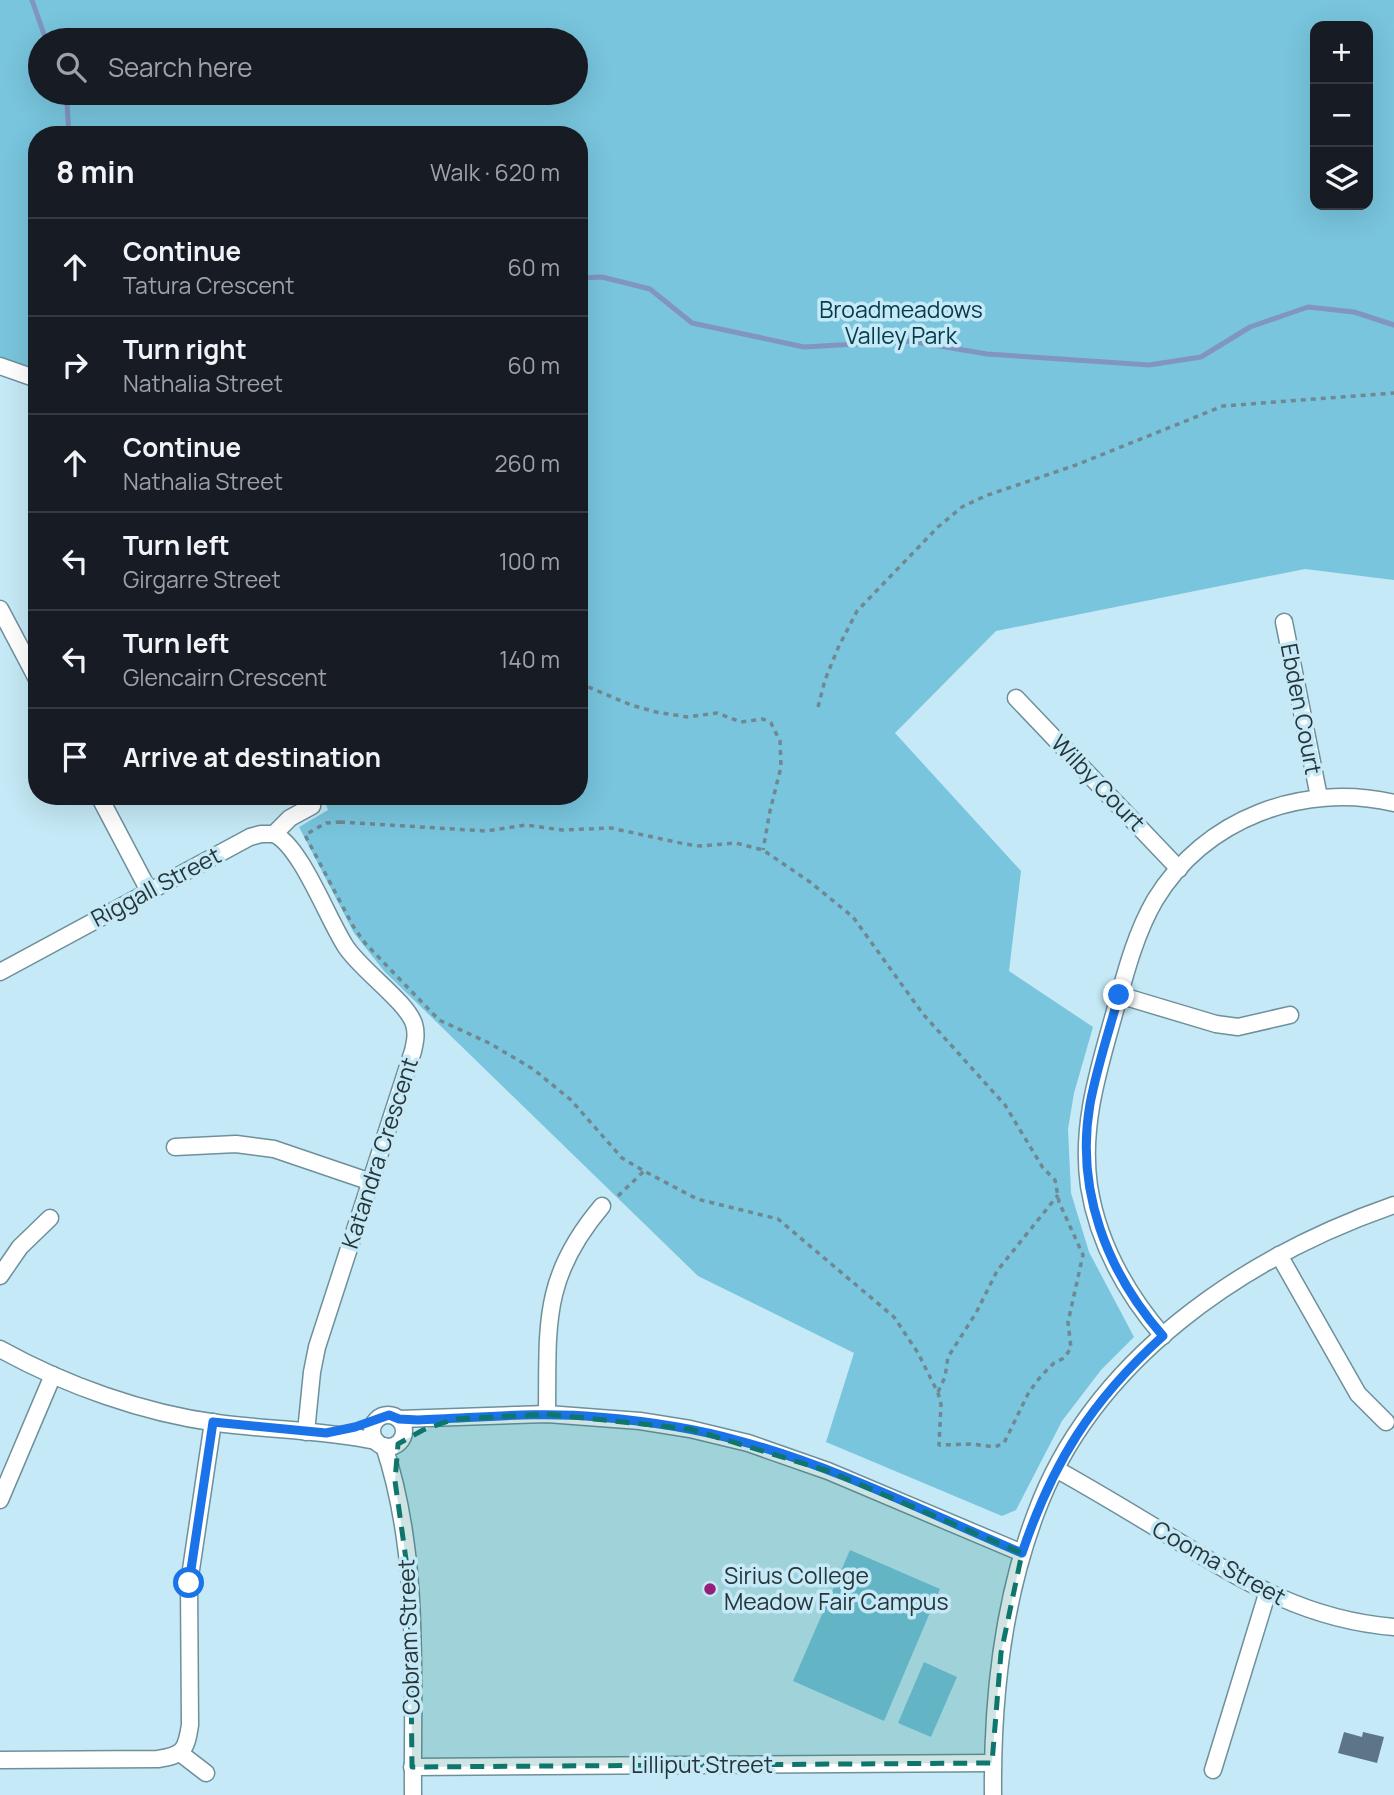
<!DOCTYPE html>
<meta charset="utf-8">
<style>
:root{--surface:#171b24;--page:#20242c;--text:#f1f3f6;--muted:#9ea1a6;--line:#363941}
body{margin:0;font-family:Manrope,sans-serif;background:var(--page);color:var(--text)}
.controls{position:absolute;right:21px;top:21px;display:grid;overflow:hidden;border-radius:14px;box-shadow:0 7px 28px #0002}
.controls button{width:63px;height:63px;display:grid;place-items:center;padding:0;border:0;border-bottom:2px solid var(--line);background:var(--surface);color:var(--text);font:35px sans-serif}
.stop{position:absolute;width:21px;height:21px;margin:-16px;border:5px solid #1a73e8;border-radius:50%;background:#fff}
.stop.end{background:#1a73e8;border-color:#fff;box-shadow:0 2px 7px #0008}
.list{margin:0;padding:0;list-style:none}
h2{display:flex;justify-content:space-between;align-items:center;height:91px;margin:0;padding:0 28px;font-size:30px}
h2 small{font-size:23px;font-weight:400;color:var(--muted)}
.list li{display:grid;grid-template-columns:46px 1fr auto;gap:21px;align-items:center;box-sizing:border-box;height:98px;padding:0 28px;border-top:2px solid var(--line)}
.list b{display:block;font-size:26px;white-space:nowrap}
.list p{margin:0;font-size:23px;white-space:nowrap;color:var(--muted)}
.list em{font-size:23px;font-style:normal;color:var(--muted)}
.icon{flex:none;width:38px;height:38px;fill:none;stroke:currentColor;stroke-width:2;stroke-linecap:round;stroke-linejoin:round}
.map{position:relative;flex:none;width:1394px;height:1795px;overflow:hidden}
.search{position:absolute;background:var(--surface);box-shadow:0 7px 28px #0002;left:28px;top:28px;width:560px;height:77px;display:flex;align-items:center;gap:18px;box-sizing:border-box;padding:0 24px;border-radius:38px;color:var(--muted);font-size:26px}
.panel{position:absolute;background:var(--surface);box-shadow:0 7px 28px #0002;left:28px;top:126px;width:560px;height:679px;border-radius:28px}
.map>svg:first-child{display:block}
.green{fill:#78c5dd;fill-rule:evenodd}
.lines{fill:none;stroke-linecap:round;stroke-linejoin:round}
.stream{stroke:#8195c0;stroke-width:5}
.building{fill:#5e7589}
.minor-casing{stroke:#6e909b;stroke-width:19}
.path{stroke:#708891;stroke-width:3.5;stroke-dasharray:5 5;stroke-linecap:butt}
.minor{stroke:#fff;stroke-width:16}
.route{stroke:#1a73e8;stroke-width:9}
.marked{fill:#0f766e;fill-opacity:0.2;stroke:#0f766e;stroke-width:5;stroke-dasharray:14 9;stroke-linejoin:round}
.poi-dot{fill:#971f79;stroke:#c5e9f6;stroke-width:2.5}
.labels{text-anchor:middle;stroke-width:7;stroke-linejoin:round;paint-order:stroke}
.park-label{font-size:23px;fill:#063c4a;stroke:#c5e9f6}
.street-label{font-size:23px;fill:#273539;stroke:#c5e9f6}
.poi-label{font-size:23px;fill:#273539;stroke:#c5e9f6;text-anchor:start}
</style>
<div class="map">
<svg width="1394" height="1795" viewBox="0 0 1394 1795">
<rect width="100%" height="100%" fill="#c5e9f6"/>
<g class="green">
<path d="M0 0H1394V580L1305 569 996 631 895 733 1021 871 1009 971 1093 1027 1074 1093 1068 1129 1071 1193 1089 1252 1134 1337 1101 1370 1062 1421 1016 1510 1002 1516 826 1442 854 1353 698 1276 384 971 354 933 299 827 328 810 323 796H579V135H37V370L0 357ZM1315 26H1368V205H1315ZM40 40H576V93H40Z"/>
<path d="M850 1550 940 1589 884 1721 793 1681Z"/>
<path d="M924 1662 957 1677 931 1737 898 1723Z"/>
</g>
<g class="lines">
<g class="stream">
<path d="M32 0 46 40"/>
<path d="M64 93 67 103 69 135"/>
<path d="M579 278 602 277 650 289 692 323 804 347 910 341 987 354 1149 365 1201 357 1250 327 1308 307 1354 312 1394 325"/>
</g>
</g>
<path class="building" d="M1344 1732 1362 1737 1363 1732 1384 1737 1377 1763 1338 1753Z"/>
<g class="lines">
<defs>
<g id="minor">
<path d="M0 366 37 379"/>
<path d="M0 609 37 679"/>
<path d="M1284 622 1319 797"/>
<path d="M1016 698 1179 869"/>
<path d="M99 796 149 891"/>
<path d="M274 834C301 846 328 920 346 947 361 970 407 1002 414 1024 417 1034 415 1042 413 1051L317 1347 312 1372 306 1432"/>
<path d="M0 972 250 837 261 834H274L290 818 312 806"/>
<path d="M1119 995 1216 1024 1238 1027 1290 1015"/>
<path d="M175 1147 236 1144 274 1149 371 1182"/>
<path d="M1279 1255 1358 1394 1386 1422"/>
<path d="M0 1276 20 1247 50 1218"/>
<path d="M1163 1336C1126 1293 1098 1243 1089 1186 1081 1130 1096 1078 1111 1025 1123 983 1133 938 1155 900 1205 818 1303 782 1394 803"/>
<path d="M0 1349C65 1385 143 1413 217 1423 270 1430 323 1430 376 1441"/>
<path d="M547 1414C548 1326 541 1278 602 1206"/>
<circle cx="388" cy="1431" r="16"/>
<path d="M399 1419 547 1414 640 1421 690 1429 748 1443 828 1471 1022 1553"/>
<path d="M384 1446C421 1557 412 1680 413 1795"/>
<path d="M1056 1469C1097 1492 1137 1516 1176 1540 1248 1584 1308 1620 1394 1627"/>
<path d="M0 1500 53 1375"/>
<path d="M180 1753 206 1773"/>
<path d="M0 1760 158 1759C183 1755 186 1751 190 1725L189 1583 213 1422"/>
<path d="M412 1767 992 1763"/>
<path d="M1213 1770 1267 1594"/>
<path d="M993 1795C992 1700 1002 1603 1036 1513 1093 1359 1244 1257 1394 1205"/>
</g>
</defs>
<use href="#minor" class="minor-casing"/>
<g class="path">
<path d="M579 683 631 705 656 712 687 717 717 713 741 722 763 719 771 723 780 741 781 767 770 811 763 850"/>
<path d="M818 707 825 680 838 648 857 611 938 527 962 507 985 496 1076 465 1223 406 1394 393"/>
<path d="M340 822 486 831 526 825 562 830 611 828 685 844 700 846 736 843 763 850 810 882 853 917 923 1014 1005 1105 1043 1168 1055 1180 1059 1202 1083 1255 1068 1322 1071 1348 1064 1358 1054 1363 1041 1376 1029 1392 1004 1443 995 1447 972 1444 939 1445 941 1404 938 1393 918 1353 894 1317 778 1219 697 1199 644 1171 622 1158 571 1100 533 1069 489 1043 439 1020 365 943 353 926 305 835 326 823Z"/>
<path d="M618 1196 644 1171"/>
<path d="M938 1392 945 1377 948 1357 976 1313 997 1271 1058 1195"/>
</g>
<use href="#minor" class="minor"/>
</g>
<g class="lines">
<path class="route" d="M189 1583 213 1422 326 1433 355 1427 389 1415 399 1419 418 1420C478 1418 538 1411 598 1417 646 1421 694 1428 740 1441 837 1467 929 1514 1022 1553 1053 1462 1091 1401 1163 1336 1107 1272 1075 1190 1090 1104 1097 1067 1109 1031 1119 995"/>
</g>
<path class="marked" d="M547 1414 690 1429 828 1471 1022 1553 1001 1653 992 1763 412 1767 410 1588 395 1481 398 1444 423 1430 454 1419Z"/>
<circle class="poi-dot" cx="710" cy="1589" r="7"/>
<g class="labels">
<g class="park-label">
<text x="901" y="318">Broadmeadows<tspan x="901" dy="26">Valley Park</tspan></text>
</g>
<g class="street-label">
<text transform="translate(1301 709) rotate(79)" y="8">Ebden Court</text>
<text transform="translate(1098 783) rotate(46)" y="8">Wilby Court</text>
<text transform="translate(156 887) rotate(-28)" y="8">Riggall Street</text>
<text transform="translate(380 1153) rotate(-72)" y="8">Katandra Crescent</text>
<text transform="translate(1219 1563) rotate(29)" y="8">Cooma Street</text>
<text transform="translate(409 1637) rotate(-92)" y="8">Cobram Street</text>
<text x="702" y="1773">Lilliput Street</text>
</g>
<g class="poi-label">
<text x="724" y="1584">Sirius College<tspan x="724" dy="26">Meadow Fair Campus</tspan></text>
</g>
</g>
</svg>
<div class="controls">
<button>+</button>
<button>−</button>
<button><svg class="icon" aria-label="layers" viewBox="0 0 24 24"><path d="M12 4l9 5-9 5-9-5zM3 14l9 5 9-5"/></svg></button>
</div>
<div class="stop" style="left:189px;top:1583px"></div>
<div class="stop end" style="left:1119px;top:995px"></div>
<div class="search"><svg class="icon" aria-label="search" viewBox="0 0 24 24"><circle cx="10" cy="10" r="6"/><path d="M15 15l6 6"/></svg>Search here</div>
<section class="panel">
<h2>8 min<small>Walk · 620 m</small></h2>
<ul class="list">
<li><svg class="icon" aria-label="ahead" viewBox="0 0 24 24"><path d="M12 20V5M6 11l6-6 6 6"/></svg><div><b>Continue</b><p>Tatura Crescent</p></div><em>60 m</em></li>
<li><svg class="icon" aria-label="right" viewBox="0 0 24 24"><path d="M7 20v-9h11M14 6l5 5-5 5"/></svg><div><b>Turn right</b><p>Nathalia Street</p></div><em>60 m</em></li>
<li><svg class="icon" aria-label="ahead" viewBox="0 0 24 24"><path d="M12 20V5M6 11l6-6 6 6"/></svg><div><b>Continue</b><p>Nathalia Street</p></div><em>260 m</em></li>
<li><svg class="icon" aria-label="left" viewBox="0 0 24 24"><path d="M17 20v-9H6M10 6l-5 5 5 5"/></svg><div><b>Turn left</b><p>Girgarre Street</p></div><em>100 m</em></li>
<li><svg class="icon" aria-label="left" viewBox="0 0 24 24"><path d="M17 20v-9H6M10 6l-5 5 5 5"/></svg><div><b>Turn left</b><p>Glencairn Crescent</p></div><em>140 m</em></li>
<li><svg class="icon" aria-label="arrive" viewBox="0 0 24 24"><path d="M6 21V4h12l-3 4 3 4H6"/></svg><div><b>Arrive at destination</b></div></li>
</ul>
</section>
</div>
